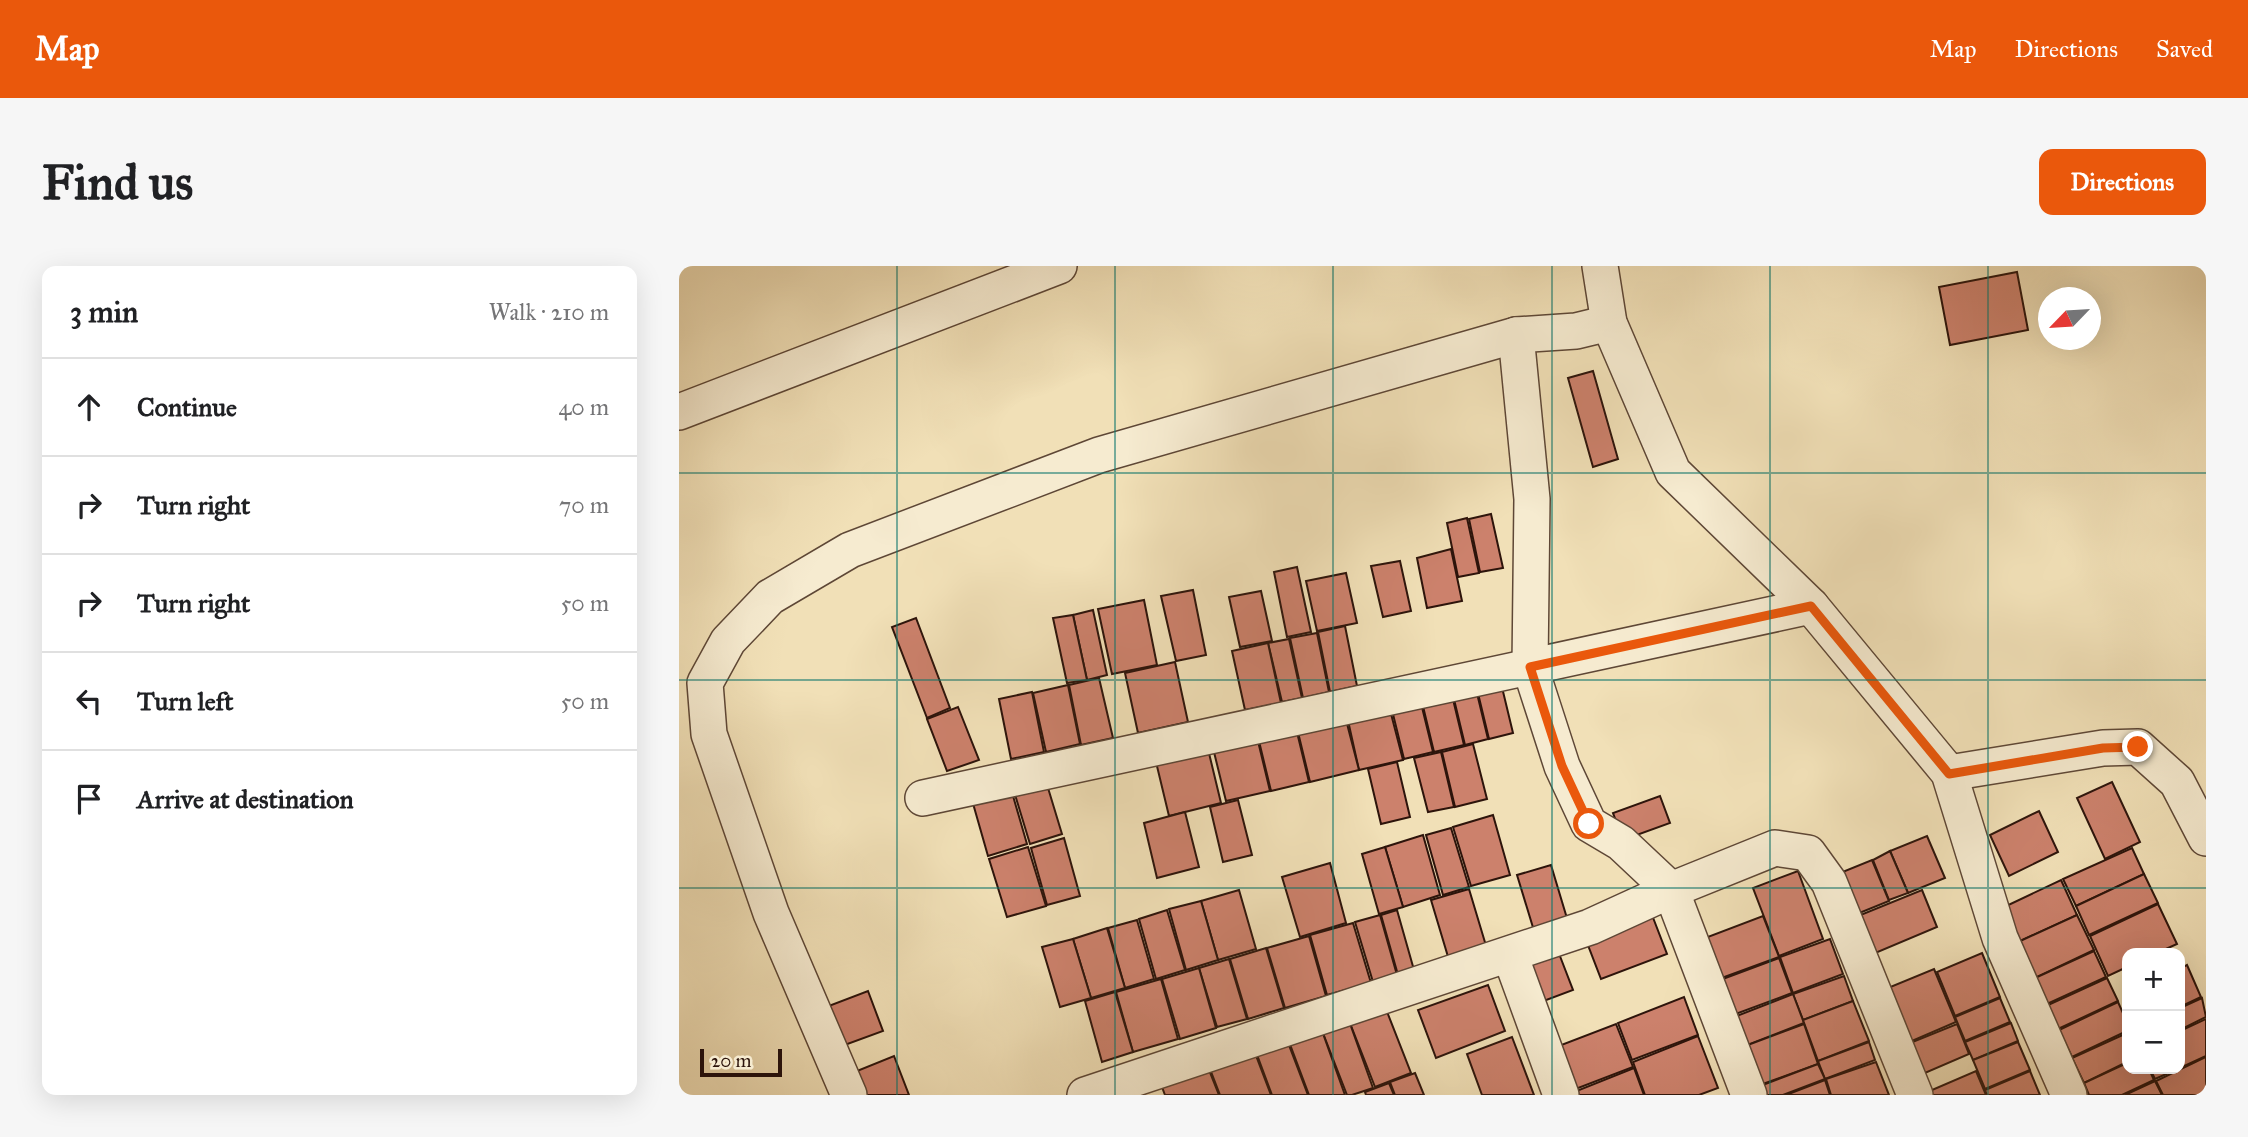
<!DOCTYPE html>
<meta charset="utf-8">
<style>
:root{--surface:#fff;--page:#f6f6f6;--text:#202124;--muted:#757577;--line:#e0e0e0;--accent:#ea580c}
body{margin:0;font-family:"IM FELL Great Primer",serif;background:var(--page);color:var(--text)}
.controls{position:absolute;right:21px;bottom:21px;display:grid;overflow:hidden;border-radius:14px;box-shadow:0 7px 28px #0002}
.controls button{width:63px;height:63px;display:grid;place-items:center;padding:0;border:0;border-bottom:2px solid var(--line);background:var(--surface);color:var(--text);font:35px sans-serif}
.compass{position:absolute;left:1359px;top:21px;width:63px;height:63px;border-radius:50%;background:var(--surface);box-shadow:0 7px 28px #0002;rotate:245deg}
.scale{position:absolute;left:21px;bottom:18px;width:82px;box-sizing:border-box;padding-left:7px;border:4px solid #2d140b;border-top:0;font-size:19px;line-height:24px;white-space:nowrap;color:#2d140b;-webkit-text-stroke:5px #f6ebd0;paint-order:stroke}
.stop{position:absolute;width:21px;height:21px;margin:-16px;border:5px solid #ea580c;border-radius:50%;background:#fff}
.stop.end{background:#ea580c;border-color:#fff;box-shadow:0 2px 7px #0008}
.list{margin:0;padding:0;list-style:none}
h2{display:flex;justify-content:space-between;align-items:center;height:91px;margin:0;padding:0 28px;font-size:30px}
h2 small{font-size:23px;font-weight:400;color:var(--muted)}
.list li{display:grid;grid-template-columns:46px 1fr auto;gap:21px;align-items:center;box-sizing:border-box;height:98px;padding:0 28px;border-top:2px solid var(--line)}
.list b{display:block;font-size:26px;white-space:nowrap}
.list em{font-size:23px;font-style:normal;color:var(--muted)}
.icon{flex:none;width:38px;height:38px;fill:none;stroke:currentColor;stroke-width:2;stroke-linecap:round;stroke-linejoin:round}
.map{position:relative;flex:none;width:1527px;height:829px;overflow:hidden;border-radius:14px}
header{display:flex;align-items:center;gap:42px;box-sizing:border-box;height:98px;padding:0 35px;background:var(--accent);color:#fff}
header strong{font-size:33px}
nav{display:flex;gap:38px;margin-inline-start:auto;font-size:24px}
.intro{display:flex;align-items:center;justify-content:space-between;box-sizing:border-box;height:168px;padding:0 42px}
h1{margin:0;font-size:49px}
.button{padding:18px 32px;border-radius:14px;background:var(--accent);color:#fff;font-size:24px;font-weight:700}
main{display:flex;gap:42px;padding:0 42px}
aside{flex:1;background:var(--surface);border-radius:14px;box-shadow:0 7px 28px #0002}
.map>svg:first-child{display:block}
.building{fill:#cc816c;stroke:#2d140b;stroke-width:2}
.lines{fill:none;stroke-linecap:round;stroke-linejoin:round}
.minor-casing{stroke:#5e4736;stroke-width:38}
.minor{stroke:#f6ebd0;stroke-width:35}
.route{stroke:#ea580c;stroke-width:9}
.grid{fill:none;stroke:#0f766e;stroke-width:2;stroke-opacity:0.55}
</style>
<header>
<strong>Map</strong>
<nav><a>Map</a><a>Directions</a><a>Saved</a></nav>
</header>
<div class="intro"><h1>Find us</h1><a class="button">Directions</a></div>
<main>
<aside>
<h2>3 min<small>Walk · 210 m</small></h2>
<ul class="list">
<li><svg class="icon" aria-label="ahead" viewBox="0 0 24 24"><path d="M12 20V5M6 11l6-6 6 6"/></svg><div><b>Continue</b></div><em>40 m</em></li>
<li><svg class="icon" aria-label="right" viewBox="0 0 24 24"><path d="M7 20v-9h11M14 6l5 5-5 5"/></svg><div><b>Turn right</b></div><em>70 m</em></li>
<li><svg class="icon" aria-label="right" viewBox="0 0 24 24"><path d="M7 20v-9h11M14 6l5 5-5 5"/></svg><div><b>Turn right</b></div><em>50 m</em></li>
<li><svg class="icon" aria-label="left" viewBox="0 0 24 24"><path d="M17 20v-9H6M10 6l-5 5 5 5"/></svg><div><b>Turn left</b></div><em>50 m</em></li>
<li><svg class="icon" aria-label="arrive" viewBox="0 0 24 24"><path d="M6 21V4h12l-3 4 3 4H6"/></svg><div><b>Arrive at destination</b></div></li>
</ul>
</aside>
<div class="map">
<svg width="1527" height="829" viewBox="0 0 1527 829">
<rect width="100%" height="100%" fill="#f1e0b7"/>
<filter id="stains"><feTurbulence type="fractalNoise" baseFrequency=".00286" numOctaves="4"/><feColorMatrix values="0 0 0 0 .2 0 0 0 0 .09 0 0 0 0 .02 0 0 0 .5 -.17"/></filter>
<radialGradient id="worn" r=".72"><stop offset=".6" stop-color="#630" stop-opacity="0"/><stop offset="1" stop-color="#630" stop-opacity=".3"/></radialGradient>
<g class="building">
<path d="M1338 6 1349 64 1271 79 1260 21Z"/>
<path d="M914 105 939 193 914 201 889 112Z"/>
<path d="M812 248 824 302 801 306 790 253Z"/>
<path d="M788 252 800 307 779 311 768 257Z"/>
<path d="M772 283 783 335 748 342 738 292Z"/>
<path d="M721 295 732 345 704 351 692 300Z"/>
<path d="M618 301 632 366 608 371 595 306Z"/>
<path d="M667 307 678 357 638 365 627 315Z"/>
<path d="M514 324 527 389 497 395 482 330Z"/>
<path d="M582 325 593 375 561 381 550 331Z"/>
<path d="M465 334 478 399 433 408 419 343Z"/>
<path d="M414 344 428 409 408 414 394 349Z"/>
<path d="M394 349 408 414 388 417 374 352Z"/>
<path d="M237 352 271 442 248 452 213 361Z"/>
<path d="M666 360 678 420 651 426 639 366Z"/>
<path d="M638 367 650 426 624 432 611 372Z"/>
<path d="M610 373 623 432 603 436 589 377Z"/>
<path d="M589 377 602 437 566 444 553 385Z"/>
<path d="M496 396 509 456 459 467 446 407Z"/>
<path d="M420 412 434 472 402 479 390 419Z"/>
<path d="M821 413 834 467 810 473 797 419Z"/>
<path d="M389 419 401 478 367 486 354 427Z"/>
<path d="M796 419 809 473 786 479 773 425Z"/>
<path d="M772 425 785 479 755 486 742 432Z"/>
<path d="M353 426 365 486 332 493 320 433Z"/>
<path d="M741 433 754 486 725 493 712 440Z"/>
<path d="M710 440 724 494 680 504 668 450Z"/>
<path d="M279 441 300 494 268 505 248 453Z"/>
<path d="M666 450 680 504 631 516 618 462Z"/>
<path d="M617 462 630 516 592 525 579 471Z"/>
<path d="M578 471 591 525 547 535 534 482Z"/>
<path d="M794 478 808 533 776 541 763 486Z"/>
<path d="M529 483 542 537 490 550 477 496Z"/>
<path d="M762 486 775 541 749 546 735 492Z"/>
<path d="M718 496 731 551 702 558 689 503Z"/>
<path d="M366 512 383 568 351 578 334 522Z"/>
<path d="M1433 516 1461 576 1426 593 1398 532Z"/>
<path d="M332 523 348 578 309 590 293 534Z"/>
<path d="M981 530 991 557 944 574 934 547Z"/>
<path d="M559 534 573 589 544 596 531 541Z"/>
<path d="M1360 545 1379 586 1330 610 1311 569Z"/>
<path d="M506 546 520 601 478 612 465 557Z"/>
<path d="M814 549 831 609 792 620 774 561Z"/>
<path d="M772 562 790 621 764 629 747 569Z"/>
<path d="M744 569 761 629 724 641 706 581Z"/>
<path d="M1248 570 1266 612 1229 627 1211 585Z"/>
<path d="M385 572 401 630 368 639 352 582Z"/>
<path d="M349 581 367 640 328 651 310 593Z"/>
<path d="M706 581 724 641 700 648 683 588Z"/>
<path d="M1453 582 1465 608 1397 640 1384 613Z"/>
<path d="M1211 585 1229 627 1210 634 1194 594Z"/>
<path d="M1193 594 1210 635 1178 648 1161 607Z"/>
<path d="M651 597 667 657 621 671 603 611Z"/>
<path d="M872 599 890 659 856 668 838 609Z"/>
<path d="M1119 605 1144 673 1100 690 1074 622Z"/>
<path d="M1465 608 1479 637 1410 669 1397 640Z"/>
<path d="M1382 614 1398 649 1339 676 1323 642Z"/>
<path d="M790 623 808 683 770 694 752 634Z"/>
<path d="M560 624 577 683 539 694 522 635Z"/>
<path d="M1243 624 1258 661 1194 688 1179 650Z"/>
<path d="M522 635 539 694 507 704 490 643Z"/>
<path d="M1479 638 1498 678 1478 687H1448V701L1429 710 1411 670Z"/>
<path d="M488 644 506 704 477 713 460 653Z"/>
<path d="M718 644 735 704 719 709 702 649Z"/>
<path d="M701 649 718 709 694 716 676 656Z"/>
<path d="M973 649 988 688 922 713 907 674Z"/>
<path d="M1398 649 1415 684 1356 712 1339 676Z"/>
<path d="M1084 650 1100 691 1040 713 1026 672Z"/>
<path d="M458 654 475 713 446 722 429 662Z"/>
<path d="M674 657 692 717 648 729 631 669Z"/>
<path d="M428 662 446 722 412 732 394 673Z"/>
<path d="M630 670 647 730 606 742 588 682Z"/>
<path d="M394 673 412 732 381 741 363 681Z"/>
<path d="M1151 673 1164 708 1114 727 1101 691Z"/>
<path d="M587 682 605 742 569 753 551 693Z"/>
<path d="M879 685 894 724 854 739 839 700Z"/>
<path d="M1415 685 1427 711 1368 738 1356 712Z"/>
<path d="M1303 687 1321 731 1276 750 1258 706Z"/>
<path d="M1100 692 1113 727 1054 749 1041 714Z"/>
<path d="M550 693 568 753 538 761 520 702Z"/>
<path d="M1508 699 1522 731 1501 741V703Z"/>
<path d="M520 702 537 762 501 773 483 713Z"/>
<path d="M1255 703 1277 756 1226 778 1204 724Z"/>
<path d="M1165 710 1174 735 1124 754 1114 728Z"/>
<path d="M1428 712 1439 735 1379 763 1369 739Z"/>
<path d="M482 713 499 773 454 786 437 726Z"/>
<path d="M809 719 826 765 757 792 739 744Z"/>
<path d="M189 725 204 765 163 780 147 741Z"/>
<path d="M436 726 454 786 423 796 406 735Z"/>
<path d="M1114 728 1125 757 1066 780 1055 751Z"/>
<path d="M1005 731 1019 769 953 794 939 757Z"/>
<path d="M1321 732 1331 756 1286 775 1276 751Z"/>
<path d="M1523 732 1527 751 1501 764V742Z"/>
<path d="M1174 735 1190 775 1139 795 1124 754Z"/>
<path d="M1439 736 1448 756V765L1393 791 1380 764Z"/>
<path d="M705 738 732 807 696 821 669 752Z"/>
<path d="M669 752 694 822 673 829H668L642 762Z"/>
<path d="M1527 753V790L1501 802V765Z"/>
<path d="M1332 757 1339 775 1294 794 1286 776Z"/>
<path d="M937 758 954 801 894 824 877 781Z"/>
<path d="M1125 758 1139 798 1081 819 1066 780Z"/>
<path d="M1278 758 1290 788 1239 810 1226 779Z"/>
<path d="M642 762 666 829H630L609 773Z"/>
<path d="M1448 767V796L1405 817 1393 792Z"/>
<path d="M1019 770 1039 822 1020 829H966L954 796Z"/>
<path d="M833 771 855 829H803L788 788Z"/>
<path d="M608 774 629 829H593L577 786Z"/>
<path d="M1190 776 1196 794 1146 813 1139 795Z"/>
<path d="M1339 776 1351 804 1306 823 1294 794Z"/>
<path d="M576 787 592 829H541L531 803Z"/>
<path d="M215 790 230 829H182L173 807Z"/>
<path d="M1527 791V829H1484L1477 815Z"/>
<path d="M1197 796 1210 829H1152L1147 813Z"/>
<path d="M1448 797V803H1470L1475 814 1443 829H1410L1405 817Z"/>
<path d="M1139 798 1146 813 1104 829H1085L1081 820Z"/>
<path d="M955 802 965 829H896L895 826Z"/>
<path d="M1471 803H1499L1476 813Z"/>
<path d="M530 804 540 829H486L483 821Z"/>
<path d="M1297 805 1307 829H1247L1246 827Z"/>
<path d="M1351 805 1361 829H1308L1306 824Z"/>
<path d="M736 807 745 829H716L711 816Z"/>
<path d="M1146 814 1151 829H1107Z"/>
<path d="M1476 815 1483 829H1446Z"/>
<path d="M710 817 715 829H687L686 826Z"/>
</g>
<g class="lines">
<defs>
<g id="minor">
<path d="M921 0 930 57 994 206 1132 340 1270 507 1321 672 1390 829"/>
<path d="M837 69 853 233 851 401 883 500 910 558 942 577 992 624 1070 829"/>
<path d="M0 146 380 0"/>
<path d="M1270 507 1424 482 1459 481 1498 516 1527 572"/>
<path d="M244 532 1132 340"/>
<path d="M831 689 882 829"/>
<path d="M170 829 92 647 30 468 26 417 49 375 91 331 171 284 420 189 837 69 897 65 930 57"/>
<path d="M406 829 911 661 992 624 1096 582 1129 587 1150 616 1236 829"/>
</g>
</defs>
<use href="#minor" class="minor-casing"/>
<use href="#minor" class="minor"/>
</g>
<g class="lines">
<path class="route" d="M910 558 883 500 851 401 1132 340 1270 508 1424 482 1459 481"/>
</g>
<path class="grid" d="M218 0V829M436 0V829M654 0V829M873 0V829M1091 0V829M1309 0V829M0 207H1527M0 414H1527M0 622H1527"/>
<rect width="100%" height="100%" filter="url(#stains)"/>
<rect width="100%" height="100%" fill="url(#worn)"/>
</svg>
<div class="controls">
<button>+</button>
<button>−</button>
</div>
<svg class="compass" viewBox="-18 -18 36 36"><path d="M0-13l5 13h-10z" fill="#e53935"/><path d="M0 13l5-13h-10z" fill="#757577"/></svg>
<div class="scale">20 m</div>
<div class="stop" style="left:910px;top:558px"></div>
<div class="stop end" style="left:1459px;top:481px"></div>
</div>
</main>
